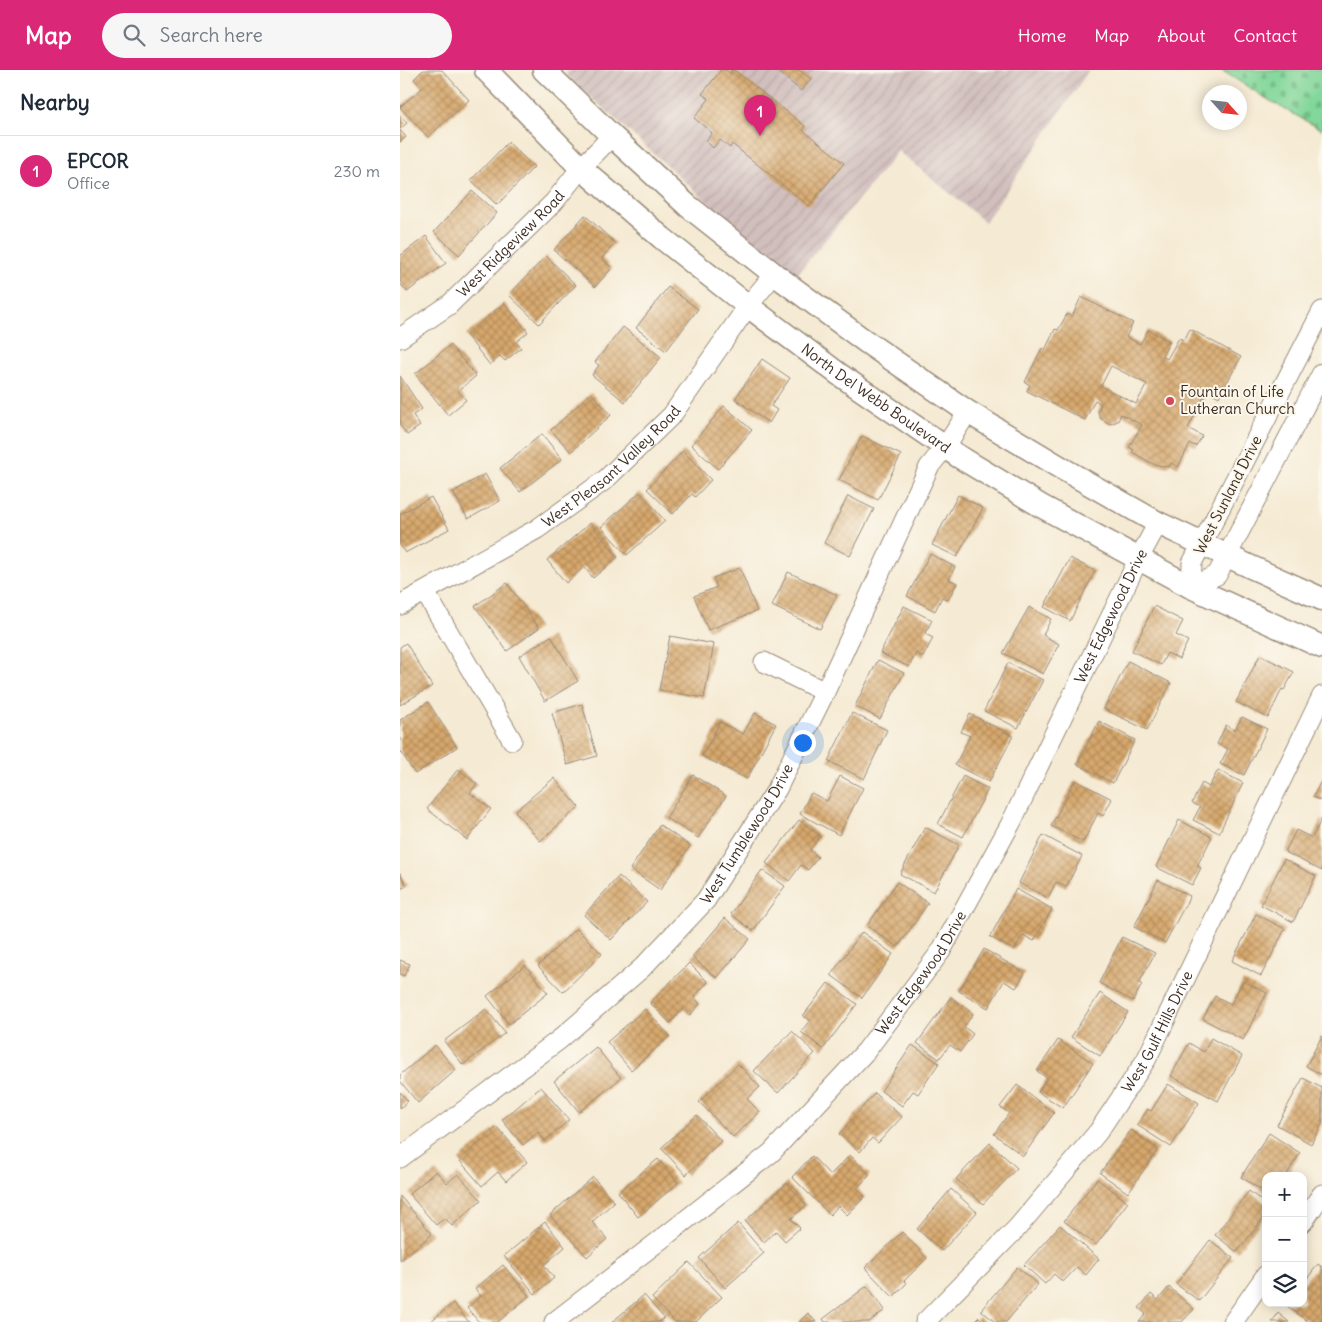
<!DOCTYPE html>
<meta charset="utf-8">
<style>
:root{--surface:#fff;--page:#f6f6f7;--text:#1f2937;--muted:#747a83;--line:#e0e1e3;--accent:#db2777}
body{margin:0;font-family:Delius,sans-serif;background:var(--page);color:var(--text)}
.controls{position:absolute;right:15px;bottom:15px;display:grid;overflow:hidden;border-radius:10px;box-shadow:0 2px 12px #0003}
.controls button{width:45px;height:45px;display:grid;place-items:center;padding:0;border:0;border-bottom:1px solid var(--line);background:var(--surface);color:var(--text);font:25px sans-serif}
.compass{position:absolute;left:802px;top:15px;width:45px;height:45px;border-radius:50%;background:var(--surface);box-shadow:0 2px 12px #0003;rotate:117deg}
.you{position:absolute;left:402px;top:672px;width:18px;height:18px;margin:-12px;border:4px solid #fff;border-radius:50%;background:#1a73e8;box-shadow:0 0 0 8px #1a73e833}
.badge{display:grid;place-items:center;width:32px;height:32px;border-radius:50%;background:var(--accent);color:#fff;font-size:16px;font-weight:700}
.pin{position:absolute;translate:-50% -41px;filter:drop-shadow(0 1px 2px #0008)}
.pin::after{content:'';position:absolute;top:26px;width:18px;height:15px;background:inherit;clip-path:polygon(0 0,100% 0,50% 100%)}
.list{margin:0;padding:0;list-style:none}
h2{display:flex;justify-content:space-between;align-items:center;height:65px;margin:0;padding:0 20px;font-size:21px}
h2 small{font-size:16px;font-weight:400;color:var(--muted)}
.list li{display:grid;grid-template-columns:32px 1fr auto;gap:15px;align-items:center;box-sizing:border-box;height:70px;padding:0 20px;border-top:1px solid var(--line)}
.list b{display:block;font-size:19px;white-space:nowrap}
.list p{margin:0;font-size:16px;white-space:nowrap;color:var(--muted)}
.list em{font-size:16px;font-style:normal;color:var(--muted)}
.icon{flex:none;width:28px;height:28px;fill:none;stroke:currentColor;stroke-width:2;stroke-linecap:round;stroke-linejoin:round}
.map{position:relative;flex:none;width:922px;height:1252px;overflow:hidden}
header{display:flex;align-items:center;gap:30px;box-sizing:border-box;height:70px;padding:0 25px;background:var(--accent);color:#fff}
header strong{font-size:24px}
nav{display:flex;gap:28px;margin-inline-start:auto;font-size:18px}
.search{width:350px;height:45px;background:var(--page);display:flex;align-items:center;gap:12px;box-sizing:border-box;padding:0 18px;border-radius:28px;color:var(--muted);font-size:19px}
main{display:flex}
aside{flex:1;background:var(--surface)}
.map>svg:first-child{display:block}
.industrial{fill:url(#industrial-furrows)}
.cemetery{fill:url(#cemetery-stones);stroke:#5e805c}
.building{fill:url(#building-cross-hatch);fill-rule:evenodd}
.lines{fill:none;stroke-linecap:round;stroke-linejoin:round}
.minor-casing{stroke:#988a78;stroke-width:21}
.tertiary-casing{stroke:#988a78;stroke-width:25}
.minor{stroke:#fff;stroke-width:19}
.tertiary{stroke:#fff;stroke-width:22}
.poi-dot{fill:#d1495b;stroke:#fbf7ec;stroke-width:2}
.labels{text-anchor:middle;stroke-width:4;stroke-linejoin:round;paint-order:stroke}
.street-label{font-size:15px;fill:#3b2a1e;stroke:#fbf7ec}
.poi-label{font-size:15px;fill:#3b2a1e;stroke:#fbf7ec;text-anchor:start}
</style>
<header>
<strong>Map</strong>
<div class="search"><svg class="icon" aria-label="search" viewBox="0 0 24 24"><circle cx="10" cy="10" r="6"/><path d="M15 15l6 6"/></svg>Search here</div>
<nav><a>Home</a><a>Map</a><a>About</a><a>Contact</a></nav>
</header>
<main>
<aside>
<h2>Nearby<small></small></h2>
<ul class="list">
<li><span class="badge">1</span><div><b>EPCOR</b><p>Office</p></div><em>230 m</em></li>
</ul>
</aside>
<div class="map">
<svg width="922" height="1252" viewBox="0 0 922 1252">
<defs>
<pattern id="industrial-furrows" width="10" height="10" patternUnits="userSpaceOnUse" patternTransform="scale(1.25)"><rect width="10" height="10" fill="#d1bfbd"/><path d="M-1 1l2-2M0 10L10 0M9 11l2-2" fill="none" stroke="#b4a4a2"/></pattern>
<pattern id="cemetery-stones" width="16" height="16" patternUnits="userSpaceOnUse" patternTransform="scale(1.25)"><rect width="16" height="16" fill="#82d79a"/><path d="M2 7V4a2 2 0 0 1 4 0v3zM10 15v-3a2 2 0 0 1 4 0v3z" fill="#71b984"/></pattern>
<pattern id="building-cross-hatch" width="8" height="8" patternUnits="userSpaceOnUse" patternTransform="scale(1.25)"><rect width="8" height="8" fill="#d7a86d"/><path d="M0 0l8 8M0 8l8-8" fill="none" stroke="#b08959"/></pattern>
</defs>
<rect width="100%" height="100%" fill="#fbf7ec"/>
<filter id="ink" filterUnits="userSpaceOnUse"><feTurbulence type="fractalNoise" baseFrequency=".02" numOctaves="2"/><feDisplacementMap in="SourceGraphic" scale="10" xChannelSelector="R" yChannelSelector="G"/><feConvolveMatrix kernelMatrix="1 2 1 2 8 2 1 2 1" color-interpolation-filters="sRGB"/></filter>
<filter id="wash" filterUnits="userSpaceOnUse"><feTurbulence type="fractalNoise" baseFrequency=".0096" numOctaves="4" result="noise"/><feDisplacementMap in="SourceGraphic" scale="20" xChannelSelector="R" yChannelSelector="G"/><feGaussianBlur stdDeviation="1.12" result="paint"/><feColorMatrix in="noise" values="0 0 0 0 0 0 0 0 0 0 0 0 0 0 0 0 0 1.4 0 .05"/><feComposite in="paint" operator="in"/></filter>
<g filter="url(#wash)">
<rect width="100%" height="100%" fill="#f5ead3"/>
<path class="industrial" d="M169 0H689L585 152 498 81 393 209 165 4Z"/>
<path class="cemetery" d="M821 0H922V60L872 32Z"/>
<g id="blocks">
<g class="building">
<path d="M23 0H42L69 30 28 67 0 37 22 18 14 9Z"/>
<path d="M321 0H326L331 4V0H334L405 56 403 60 444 93 409 136 332 74 330 78 320 70 313 78 306 71 312 63 294 48 309 29 302 24Z"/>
<path d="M376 0H399L411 9 401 21Z"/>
<path d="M0 45 7 53 0 59Z"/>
<path d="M0 60 6 67 0 72Z"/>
<path d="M108 72 134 97 97 135 71 110Z"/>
<path d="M72 121 97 143 59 185 34 162Z"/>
<path d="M185 145 215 173 202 188 212 198 195 217 154 180Z"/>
<path d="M26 166 46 193 7 222 0 213V186Z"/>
<path d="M146 186 176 215 139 254 109 225Z"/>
<path d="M268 217 298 239 266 281 236 258Z"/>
<path d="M681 227 733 253 726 267 740 274 748 260 770 271 762 286 767 289 779 268 784 270 790 259 841 287 819 327 808 321 788 358 802 366 796 376 790 374 778 397 771 393 769 397 753 394 732 382 734 380 729 377 742 355 721 344 718 351 710 354 700 348 698 341 701 334 695 330 685 350 627 321 630 315 625 312 642 278 645 280 655 259 658 260 667 244 672 247ZM711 296 747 314 736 334 701 316Z"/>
<path d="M104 233 128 262 116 272 121 278 105 291 100 286 90 295 66 265Z"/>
<path d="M223 257 261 287 225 332 192 305 199 295 195 292Z"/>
<path d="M50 275 76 306 58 321 66 330 48 345 15 304Z"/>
<path d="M362 289 390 308 371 336 377 340 369 353 335 329Z"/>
<path d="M0 306 22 339 13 345 20 356 7 365 0 355Z"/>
<path d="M191 323 211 345 171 382 151 360Z"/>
<path d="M324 336 352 360 318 399 291 375Z"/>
<path d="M142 364 162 389 120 422 100 398Z"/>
<path d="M462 366 501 385 478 430 439 410Z"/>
<path d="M283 381 311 410 295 427 292 424 273 444 247 419Z"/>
<path d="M85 404 100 431 68 449 53 422Z"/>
<path d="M240 422 265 451 227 485 201 457Z"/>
<path d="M558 425 583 438 557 487 532 475Z"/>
<path d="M448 426 474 439 450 486 424 473Z"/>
<path d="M31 427 49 459 5 483 0 475V444Z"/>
<path d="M190 453 218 487 193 508 184 497 166 513 147 490Z"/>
<path d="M530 484 555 497 549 509 557 513 548 530 542 527 535 541 507 526Z"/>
<path d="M670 488 695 501 670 551 644 537Z"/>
<path d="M340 498 357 541 308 560 294 526 317 517 313 508Z"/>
<path d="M388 502 437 525 420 559 372 536Z"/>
<path d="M107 513 139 558 107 581 75 536Z"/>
<path d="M504 536 532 550 525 564 533 568 523 587 516 583 509 597 480 583Z"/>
<path d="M754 536 783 551 776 565 788 571 779 589 767 583 761 595 732 581Z"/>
<path d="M629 537 651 549 643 565 659 574 643 604 603 583Z"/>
<path d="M151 566 178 611 145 631 119 586Z"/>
<path d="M270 566 314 574 304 628 259 620Z"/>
<path d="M6 573 32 616 0 635V577Z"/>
<path d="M860 585 894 602 884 620 882 619 868 648 836 632Z"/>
<path d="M478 590 504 603 480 649 455 636Z"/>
<path d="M728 591 771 613 747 660 704 639Z"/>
<path d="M608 593 643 610 618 658 584 641Z"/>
<path d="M28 632 57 677 15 704 0 680V650Z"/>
<path d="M182 634 197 686 167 695 152 643Z"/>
<path d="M355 643 376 654 347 709 302 686 320 652 343 664Z"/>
<path d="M452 643 487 660 464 709 428 691Z"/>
<path d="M570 644 613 666 589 712 555 695 570 666 561 662Z"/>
<path d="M842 647 867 659 844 705 820 694 828 679 817 674 826 655 835 660Z"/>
<path d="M699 651 735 670 713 713 677 694Z"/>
<path d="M58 699 77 714 70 723 91 739 67 770 27 739Z"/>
<path d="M818 700 843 713 819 763 793 750 800 737 792 733 802 713 809 717Z"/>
<path d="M293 705 326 726 298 768 266 748Z"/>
<path d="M440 706 463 718 439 765 400 744 411 723 427 731Z"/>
<path d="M563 706 588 719 563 767 538 754Z"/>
<path d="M154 708 179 737 140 771 115 741Z"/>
<path d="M922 709V731L913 727Z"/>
<path d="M675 710 712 729 703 746 698 743 683 772 651 756Z"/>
<path d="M922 748V801L885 782 896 760 912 768Z"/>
<path d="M399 750 420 766 410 780 418 787 408 800 401 795 389 811 366 793Z"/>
<path d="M779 750 812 767 797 796 801 798 792 815 756 797Z"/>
<path d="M260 755 290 776 260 820 230 799Z"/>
<path d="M525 757 559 775 534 822 500 804Z"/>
<path d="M643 765 682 786 666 817 656 812 648 828 619 813Z"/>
<path d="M884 789 916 806 893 852 861 835Z"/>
<path d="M362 800 385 816 353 861 331 844Z"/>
<path d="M0 803 7 816 0 819Z"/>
<path d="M219 806 247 832 211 870 184 845Z"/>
<path d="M758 810 790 826 765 873 734 857Z"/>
<path d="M497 812 528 833 498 877 467 856Z"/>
<path d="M616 819 652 839 634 871 623 865 614 880 590 867Z"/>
<path d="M856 844 885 859 861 906 832 891Z"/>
<path d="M325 848 350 869 317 908 292 887Z"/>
<path d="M176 858 202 884 163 922 138 896Z"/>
<path d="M462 862 493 884 462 928 431 905Z"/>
<path d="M722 867 755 883 739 913 742 914 733 931 699 913Z"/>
<path d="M584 879 625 903 616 918 604 911 588 938 559 921Z"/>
<path d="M0 890 10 894 4 906 0 904Z"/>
<path d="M289 893 308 912 294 927 300 934 290 945 283 939 270 953 250 933Z"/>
<path d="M125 895 148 923 109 954 87 926Z"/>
<path d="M843 911 867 923 843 970 803 949 815 926 831 934Z"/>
<path d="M428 913 457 934 423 979 401 962 410 950 403 946Z"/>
<path d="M700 923 728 942 700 986 671 967Z"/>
<path d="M551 927 573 944 564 957 573 964 560 982 550 975 539 989 517 973Z"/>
<path d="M86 939 105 963 63 995 44 971Z"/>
<path d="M245 939 270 966 231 1000 207 972Z"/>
<path d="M392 961 415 983 378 1023 354 1001Z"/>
<path d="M922 966V1005L906 996Z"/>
<path d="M811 968 842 986 818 1031 771 1006 789 973 804 982Z"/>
<path d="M658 970 693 993 663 1038 638 1022 647 1008 637 1001Z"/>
<path d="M35 975 56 1000 18 1033 0 1011V1005Z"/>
<path d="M512 975 539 993 518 1024 513 1021 502 1036 481 1021Z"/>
<path d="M196 977 221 1008 179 1042 154 1011Z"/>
<path d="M338 994 360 1017 347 1029 360 1042 333 1067 299 1032Z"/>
<path d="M903 1008 922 1018V1054L911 1074 877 1055Z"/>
<path d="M768 1014 799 1033 771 1077 737 1055 748 1039 751 1041Z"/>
<path d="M617 1015 654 1043 623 1086 594 1064 609 1043 600 1037Z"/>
<path d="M141 1017 169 1050 145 1071 138 1062 123 1075 102 1050Z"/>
<path d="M0 1022 8 1031 0 1038Z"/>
<path d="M475 1023 502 1047 478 1073 472 1068 460 1082 439 1064Z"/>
<path d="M297 1045 321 1071 286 1105 261 1078Z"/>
<path d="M97 1057 127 1092 106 1111 98 1102 82 1116 59 1090Z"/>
<path d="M731 1060 758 1079 728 1123 700 1103Z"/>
<path d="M869 1063 900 1083 886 1106H866V1123L841 1107Z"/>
<path d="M590 1073 617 1098 583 1134 556 1109Z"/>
<path d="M450 1085 470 1105 457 1118 465 1127 447 1145 438 1136 430 1145 392 1107 412 1086 430 1105Z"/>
<path d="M258 1089 278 1113 238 1147 218 1122Z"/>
<path d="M36 1101 47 1113 58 1104 81 1130 52 1156 45 1148 36 1155 9 1124Z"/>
<path d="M193 1107 214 1132 192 1152 207 1169 187 1187 150 1145Z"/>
<path d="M697 1109 728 1132 696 1175 664 1151Z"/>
<path d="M387 1113 406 1135 391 1149 400 1158 385 1171 376 1161 364 1172 345 1151Z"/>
<path d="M551 1119 577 1142 542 1181 517 1159Z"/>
<path d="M849 1121 866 1134V1145L837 1182 815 1165Z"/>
<path d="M0 1126 32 1164 0 1191Z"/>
<path d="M145 1152 165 1177 144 1195 154 1208 135 1224 104 1186Z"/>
<path d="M338 1153 364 1183 325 1218 299 1188Z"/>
<path d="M660 1155 699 1189 686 1205 677 1197 663 1212 654 1204 645 1214 624 1195Z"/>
<path d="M502 1162 527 1188 504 1211 507 1213 493 1227 465 1198Z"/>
<path d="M810 1170 833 1188 799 1231 776 1214Z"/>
<path d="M289 1192 322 1227 296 1252H275L252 1228Z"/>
<path d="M918 1194 922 1197V1252H909L887 1236 889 1233H903V1214Z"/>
<path d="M103 1195 129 1226 98 1252H79L67 1238 81 1226 75 1219Z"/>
<path d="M617 1197 638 1214 606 1252H595L581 1240Z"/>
<path d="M467 1216 485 1240 469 1252H425L423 1249Z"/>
<path d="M769 1217 794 1239 782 1252H739L746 1244 739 1238 751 1224 758 1230Z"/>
<path d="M244 1225 264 1248 259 1252H212Z"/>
<path d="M53 1233 69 1252H30Z"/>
<path d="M408 1243 416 1252H399Z"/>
<path d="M878 1243 889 1252H872Z"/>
<path d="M579 1247 584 1252H574Z"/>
</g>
</g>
</g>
<g filter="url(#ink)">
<use href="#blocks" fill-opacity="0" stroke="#988a78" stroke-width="1"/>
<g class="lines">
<defs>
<g id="minor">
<path d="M922 241 792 493 791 517 817 505 922 303"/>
<path id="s1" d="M0 268 49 235 154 132 181 98 212 66"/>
<path d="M25 522 112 670"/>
<path id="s2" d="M0 535 137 459 205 410 272 345 348 236 374 204"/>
<path d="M364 592 425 622"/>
<path id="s3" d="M0 1088 159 970 242 898 306 830 377 719 425 622 529 397 545 377 568 342"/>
<path d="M903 1152 922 1124"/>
<path id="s4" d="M154 1252 268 1164 371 1083 466 981 541 881 611 753 739 488 758 453"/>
<path id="s5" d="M525 1252 617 1158 698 1062 746 990 922 626"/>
<path d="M833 1252 866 1205"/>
</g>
<g id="tertiary">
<path id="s6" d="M86 0 181 98 262 168 348 236 440 305 558 386 641 436 791 517 922 577"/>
<path d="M144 0 212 66 288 136 374 204 465 271 568 342 663 399 758 453 851 497 922 529"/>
</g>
</defs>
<use href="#minor" class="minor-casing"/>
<use href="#tertiary" class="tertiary-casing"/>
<use href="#minor" class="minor"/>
<use href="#tertiary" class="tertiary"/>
</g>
</g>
<circle class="poi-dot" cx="770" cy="331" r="5"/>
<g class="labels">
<g class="street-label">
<text dy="5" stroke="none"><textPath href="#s1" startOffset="146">West Ridgeview Road</textPath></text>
<text dy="5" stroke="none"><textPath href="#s6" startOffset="511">North Del Webb Boulevard</textPath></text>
<text dy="5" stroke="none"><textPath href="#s2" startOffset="254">West Pleasant Valley Road</textPath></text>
<text transform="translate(828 425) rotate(-63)" y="5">West Sunland Drive</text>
<text dy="5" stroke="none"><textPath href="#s4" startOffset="915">West Edgewood Drive</textPath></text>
<text dy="5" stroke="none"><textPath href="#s3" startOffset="479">West Tumblewood Drive</textPath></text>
<text dy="5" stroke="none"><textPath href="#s4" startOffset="510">West Edgewood Drive</textPath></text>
<text dy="5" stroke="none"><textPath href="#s5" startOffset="374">West Gulf Hills Drive</textPath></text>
</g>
<g class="poi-label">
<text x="780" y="327">Fountain of Life<tspan x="780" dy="17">Lutheran Church</tspan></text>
</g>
</g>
</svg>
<div class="controls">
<button>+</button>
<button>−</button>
<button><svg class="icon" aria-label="layers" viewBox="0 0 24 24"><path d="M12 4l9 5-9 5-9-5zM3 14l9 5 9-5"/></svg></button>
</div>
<svg class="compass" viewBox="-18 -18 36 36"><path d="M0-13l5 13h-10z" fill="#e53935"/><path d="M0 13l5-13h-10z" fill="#747a83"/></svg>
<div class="you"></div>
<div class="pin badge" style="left:360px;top:66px">1</div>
</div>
</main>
